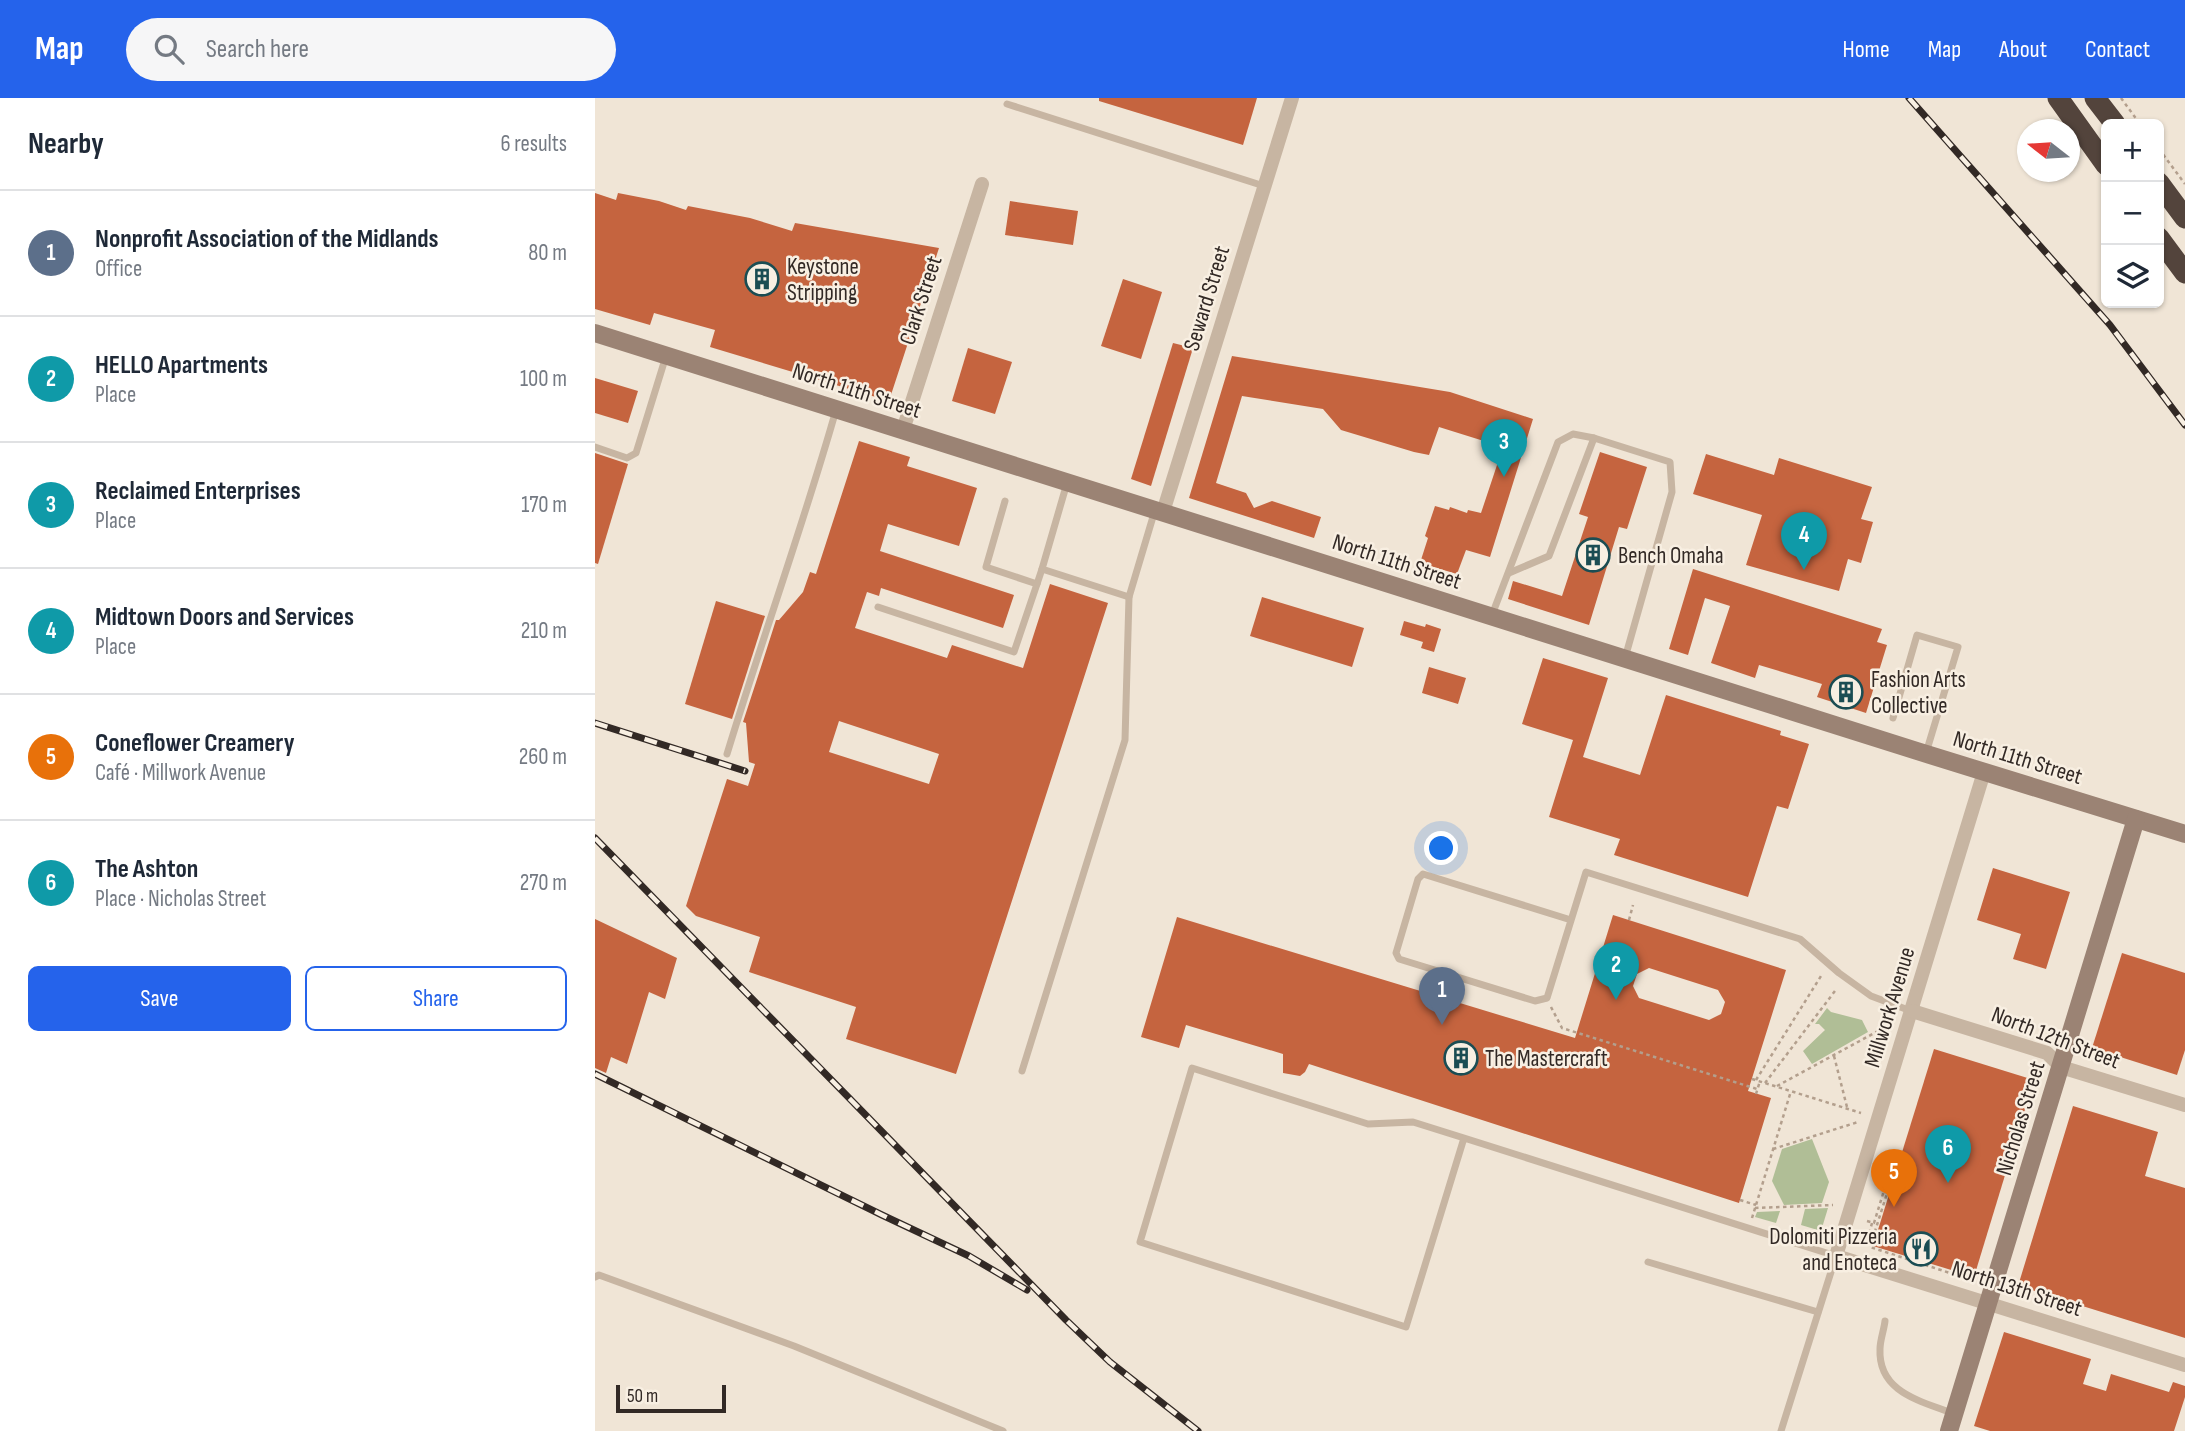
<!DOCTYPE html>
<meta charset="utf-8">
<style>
:root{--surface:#fff;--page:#f6f6f7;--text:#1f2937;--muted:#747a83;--line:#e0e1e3;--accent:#2563eb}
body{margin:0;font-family:"Sofia Sans Condensed",sans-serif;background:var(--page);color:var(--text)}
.controls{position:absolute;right:21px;top:21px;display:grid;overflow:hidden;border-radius:10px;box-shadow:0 2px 5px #0004}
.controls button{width:63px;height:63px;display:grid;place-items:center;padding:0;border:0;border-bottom:2px solid var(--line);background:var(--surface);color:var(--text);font:35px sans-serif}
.compass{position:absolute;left:1422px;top:21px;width:63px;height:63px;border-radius:50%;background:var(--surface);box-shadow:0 2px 5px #0004;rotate:287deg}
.scale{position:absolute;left:21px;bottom:18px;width:110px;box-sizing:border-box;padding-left:7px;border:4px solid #322925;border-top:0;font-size:19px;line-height:24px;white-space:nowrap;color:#322925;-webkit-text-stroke:5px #f8efe2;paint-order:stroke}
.you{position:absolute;left:847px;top:751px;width:24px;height:24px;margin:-18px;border:5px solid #fff;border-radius:50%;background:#1a73e8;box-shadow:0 0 0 10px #1a73e833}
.badge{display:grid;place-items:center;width:46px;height:46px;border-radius:50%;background:var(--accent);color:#fff;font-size:23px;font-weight:700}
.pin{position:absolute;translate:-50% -58px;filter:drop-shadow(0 2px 4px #0008)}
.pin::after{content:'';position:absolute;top:37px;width:24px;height:21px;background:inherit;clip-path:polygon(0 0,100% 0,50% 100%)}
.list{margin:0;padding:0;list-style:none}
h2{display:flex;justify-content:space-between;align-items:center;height:91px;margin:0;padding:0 28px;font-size:30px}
h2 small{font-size:23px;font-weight:400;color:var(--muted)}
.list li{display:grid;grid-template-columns:46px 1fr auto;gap:21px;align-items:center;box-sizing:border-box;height:126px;padding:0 28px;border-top:2px solid var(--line)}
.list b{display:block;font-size:26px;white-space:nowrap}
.list p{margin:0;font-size:23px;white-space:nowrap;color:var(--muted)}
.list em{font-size:23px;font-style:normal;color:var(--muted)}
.actions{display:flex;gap:14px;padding:21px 28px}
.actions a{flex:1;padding:16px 0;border:2px solid var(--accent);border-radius:10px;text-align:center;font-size:24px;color:var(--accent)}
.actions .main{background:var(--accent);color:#fff}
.icon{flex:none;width:38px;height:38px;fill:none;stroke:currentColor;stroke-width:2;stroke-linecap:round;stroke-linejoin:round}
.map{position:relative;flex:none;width:1590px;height:1333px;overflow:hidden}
header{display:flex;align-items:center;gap:42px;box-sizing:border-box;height:98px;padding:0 35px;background:var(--accent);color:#fff}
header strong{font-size:33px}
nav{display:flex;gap:38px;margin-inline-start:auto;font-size:24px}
.search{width:490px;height:63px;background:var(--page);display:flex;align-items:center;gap:18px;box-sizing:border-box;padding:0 24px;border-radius:38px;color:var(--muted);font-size:26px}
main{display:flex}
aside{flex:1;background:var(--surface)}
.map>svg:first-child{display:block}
.green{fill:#b0be96}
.building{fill:#c5643f;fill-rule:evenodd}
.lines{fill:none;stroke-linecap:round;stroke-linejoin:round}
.path{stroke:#b39f8d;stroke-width:2.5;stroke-dasharray:3.5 3.5;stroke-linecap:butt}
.lane{stroke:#c7b5a2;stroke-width:7}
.street{stroke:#c7b5a2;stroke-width:14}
.secondary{stroke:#9b8374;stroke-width:18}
.highway{stroke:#53443c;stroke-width:21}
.rail-casing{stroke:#322925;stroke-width:7}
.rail{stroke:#f8efe2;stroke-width:4.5;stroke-dasharray:13;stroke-linecap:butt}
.labels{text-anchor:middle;stroke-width:5;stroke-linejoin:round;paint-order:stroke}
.poi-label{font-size:23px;fill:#322925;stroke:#f8efe2;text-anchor:start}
.street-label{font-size:23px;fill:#322925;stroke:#f8efe2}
</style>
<header>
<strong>Map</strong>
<div class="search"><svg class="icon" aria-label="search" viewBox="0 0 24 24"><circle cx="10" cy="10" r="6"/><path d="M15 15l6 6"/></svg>Search here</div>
<nav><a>Home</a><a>Map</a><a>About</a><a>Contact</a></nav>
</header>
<main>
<aside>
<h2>Nearby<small>6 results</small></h2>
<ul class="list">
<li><span class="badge" style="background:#5c6f8a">1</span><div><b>Nonprofit Association of the Midlands</b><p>Office</p></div><em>80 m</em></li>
<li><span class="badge" style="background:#0f9aa8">2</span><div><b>HELLO Apartments</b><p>Place</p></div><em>100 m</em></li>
<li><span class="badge" style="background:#0f9aa8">3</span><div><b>Reclaimed Enterprises</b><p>Place</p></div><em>170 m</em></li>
<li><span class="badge" style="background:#0f9aa8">4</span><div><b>Midtown Doors and Services</b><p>Place</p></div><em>210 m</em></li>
<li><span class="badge" style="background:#e8710a">5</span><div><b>Coneflower Creamery</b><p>Café · Millwork Avenue</p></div><em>260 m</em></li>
<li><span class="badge" style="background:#0f9aa8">6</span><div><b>The Ashton</b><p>Place · Nicholas Street</p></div><em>270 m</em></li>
</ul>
<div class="actions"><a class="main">Save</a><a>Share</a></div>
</aside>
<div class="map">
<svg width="1590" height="1333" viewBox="0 0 1590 1333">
<rect width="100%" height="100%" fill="#f0e5d6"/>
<g class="green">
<path d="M1232 910 1236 914 1267 922 1273 934 1217 966 1208 953 1230 932 1224 926H1220Z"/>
<path d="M1217 1041 1234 1084 1227 1105 1189 1107 1177 1083 1187 1051Z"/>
<path d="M1233 1110 1226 1133 1206 1127 1210 1111Z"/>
<path d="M1185 1113 1181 1125 1160 1119 1162 1114Z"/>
</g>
<g class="building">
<path d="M504 0H662L648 47 504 3Z"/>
<path d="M0 95 21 102 23 95 64 103 91 112 93 108 155 120 197 133 200 125 344 150 294 303 115 249 120 232 59 215 55 227 0 211Z"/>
<path d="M415 103 483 113 478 147 410 137Z"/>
<path d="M528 181 567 194 546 261 506 248Z"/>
<path d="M578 245 598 250 556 388 536 381Z"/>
<path d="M373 250 417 264 400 316 357 303Z"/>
<path d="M637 258 855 294 938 321 895 459 871 452 862 476 825 465 833 440 830 438 840 408 854 412 855 409 872 415 873 412 886 415 908 349 844 329 834 357 819 354 746 332 728 311 647 298 621 385 651 395 659 410 677 403 726 419 719 440 594 400Z"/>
<path d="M0 280 43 293 33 325 0 315Z"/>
<path d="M264 343 315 359 312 368 382 390 364 448 293 426 285 453 419 497 408 530 286 490 284 498 272 494 260 530 352 560 357 547 428 570 455 486 513 505 361 976 251 941 261 909 154 874 165 839 101 818 91 808 132 681 153 688 160 666 154 664 151 625 148 624 165 572 181 522H184L208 494 215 474 221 476ZM244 623 344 656 334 686 234 654Z"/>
<path d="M1005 354 1052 369 1032 431 1024 429 994 527 913 501 918 483 967 498 993 419 984 416Z"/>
<path d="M0 355 33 366 3 466 0 465Z"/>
<path d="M1111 356 1179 377 1184 360 1277 389 1266 421 1278 424 1266 465 1253 461 1244 493 1151 467 1167 417 1098 396Z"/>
<path d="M1098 471 1287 531 1282 544 1292 547 1271 615 1222 599 1227 586 1164 567 1160 580 1116 565 1135 508 1110 500 1093 557 1074 551Z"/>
<path d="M667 499 769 530 757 569 655 538Z"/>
<path d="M121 503 170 518 137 621 90 606Z"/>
<path d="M809 523 830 529 831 526 846 531 839 554 826 550 828 544 805 537Z"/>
<path d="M948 560 1013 580 988 659 1045 677 1071 597 1186 633 1185 637 1214 646 1193 711 1182 708 1153 799 1019 757 1025 741 954 719 978 642 927 626Z"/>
<path d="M834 569 871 580 863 606 827 595Z"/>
<path d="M1398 770 1475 794 1451 871 1418 861 1426 836 1382 822Z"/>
<path d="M1018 817 1191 872 1153 993 1176 1000 1144 1105 714 966 710 974 705 978 688 975V956L591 927 584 950 546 939 582 819 980 940ZM1054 870 1123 892 1130 904 1126 916 1114 922 1044 900 1038 888 1042 876Z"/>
<path d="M0 821 82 860 70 901 54 894 32 966 16 959 11 975 0 970Z"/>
<path d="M1527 855 1590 875V952L1582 977 1497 950Z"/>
<path d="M1339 951 1439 982 1379 1179 1278 1148Z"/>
<path d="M1478 1008 1563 1034 1550 1078 1590 1090V1240L1423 1188Z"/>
<path d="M1409 1234 1496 1261 1488 1286 1511 1293 1516 1276 1574 1294 1578 1284 1590 1288V1299L1579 1333H1395L1379 1328Z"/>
</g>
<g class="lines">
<g class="path">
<path d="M1526 0 1545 26"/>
<path d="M1564 51 1590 86"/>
<path d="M1034 822 1038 807"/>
<path d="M956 909 967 930 1162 991"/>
<path d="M1239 958 1252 1009"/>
<path d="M1157 981 1266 1015"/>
<path d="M1161 982 1226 878"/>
<path d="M1170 985 1240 893"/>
<path d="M1182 988 1294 927"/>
<path d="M1161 996 1165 983"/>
<path d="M1178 1051 1263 1024"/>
<path d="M1294 1068 1300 1070 1275 1149 1355 1175"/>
<path d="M1145 1102 1161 1107"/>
<path d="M1160 1110 1238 1107"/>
<path d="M1157 1120 1196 993"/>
<path d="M1272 1123 1279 1125 1291 1086 1295 1087"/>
<path d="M1277 1125 1273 1140 1278 1141"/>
</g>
<g class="lane">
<path d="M412 6 669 88"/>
<path d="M0 349 32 360 41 355 71 258"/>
<path d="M472 385 447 471 534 499 560 412"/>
<path d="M410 403 391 469 442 486 447 471"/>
<path d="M914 475 954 458 999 340"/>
<path d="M283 509 419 554 442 486"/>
<path d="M897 517 963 344 978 336 999 340 1075 364 1077 394 1030 560"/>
<path d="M1298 620 1322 537 1363 549 1331 655"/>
<path d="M132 656C167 541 208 428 241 312"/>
<path d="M976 822 828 776 823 781 801 855 804 861 940 903 952 900 991 774 1205 841 1244 875 1276 898 1316 913"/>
<path d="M427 973 530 642 534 499"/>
<path d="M869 1040 811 1229 545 1144 597 970 773 1026 818 1024 869 1040 1241 1158 1186 1333"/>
<path d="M1053 1164 1223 1214"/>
<path d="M0 1179 4 1177 199 1248 408 1333"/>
<path d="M1290 1223C1289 1232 1285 1242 1285 1251 1283 1295 1327 1303 1359 1316"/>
</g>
<g class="street">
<path d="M308 332 387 86"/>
<path d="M568 414 697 0"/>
<path d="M1389 674 1241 1158 1590 1267"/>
<path d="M1317 913 1452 955 1466 969 1590 1007"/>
</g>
<g class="secondary">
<path d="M0 235 1322 653 1590 736"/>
<path d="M1354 1333 1541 721"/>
</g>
<g class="highway">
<path d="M1463 0 1511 67"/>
<path d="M1500 0 1520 26"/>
<path d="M1564 85 1590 120"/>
<path d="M1564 140 1590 175"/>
</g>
<defs>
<g id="rail">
<path d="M1314 0 1515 227 1590 327"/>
<path d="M0 625 150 673"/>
<path d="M0 740 471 1222 515 1264 603 1333"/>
<path d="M0 976 287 1117 374 1158 432 1192"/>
</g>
</defs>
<use href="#rail" class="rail-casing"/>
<use href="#rail" class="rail"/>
</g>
<defs>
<symbol id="building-ring" viewBox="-11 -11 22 22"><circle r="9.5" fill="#f8efe2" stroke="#1b4d53" stroke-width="1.5"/><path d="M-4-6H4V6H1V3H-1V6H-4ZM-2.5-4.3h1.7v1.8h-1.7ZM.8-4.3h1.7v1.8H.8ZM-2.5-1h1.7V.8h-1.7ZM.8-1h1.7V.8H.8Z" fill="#1b4d53"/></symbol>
<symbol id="restaurant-ring" viewBox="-11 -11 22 22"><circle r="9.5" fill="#f8efe2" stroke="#1b4d53" stroke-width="1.5"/><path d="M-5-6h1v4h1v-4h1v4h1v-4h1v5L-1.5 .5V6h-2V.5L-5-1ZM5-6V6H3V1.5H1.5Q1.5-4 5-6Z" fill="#1b4d53"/></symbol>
</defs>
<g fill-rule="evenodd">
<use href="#building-ring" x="148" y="162" width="38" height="38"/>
<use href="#building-ring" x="979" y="438" width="38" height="38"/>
<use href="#building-ring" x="1232" y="575" width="38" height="38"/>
<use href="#building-ring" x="847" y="941" width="38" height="38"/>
<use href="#restaurant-ring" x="1307" y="1132" width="38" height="38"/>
</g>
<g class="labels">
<g class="poi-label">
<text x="192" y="176">Keystone<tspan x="192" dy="26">Stripping</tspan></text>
<text x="1023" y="465">Bench Omaha</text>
<text x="1276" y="589">Fashion Arts<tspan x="1276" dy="26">Collective</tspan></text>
<text x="890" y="968">The Mastercraft</text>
<text x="1302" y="1146" text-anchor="end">Dolomiti Pizzeria<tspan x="1302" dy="26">and Enoteca</tspan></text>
</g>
<g class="street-label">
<text transform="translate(611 200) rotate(-73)" y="8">Seward Street</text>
<text transform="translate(325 202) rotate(-72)" y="8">Clark Street</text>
<text transform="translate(262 292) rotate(18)" y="8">North 11th Street</text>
<text transform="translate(802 463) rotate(18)" y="8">North 11th Street</text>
<text transform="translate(1423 659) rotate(17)" y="8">North 11th Street</text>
<text transform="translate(1294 909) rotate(-73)" y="8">Millwork Avenue</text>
<text transform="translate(1461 939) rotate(21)" y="8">North 12th Street</text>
<text transform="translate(1425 1020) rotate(-73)" y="8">Nicholas Street</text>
<text transform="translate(1422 1190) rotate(18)" y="8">North 13th Street</text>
</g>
</g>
</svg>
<div class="controls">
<button>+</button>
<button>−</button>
<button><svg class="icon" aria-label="layers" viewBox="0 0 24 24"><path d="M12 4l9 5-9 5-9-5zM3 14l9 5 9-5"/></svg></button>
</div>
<svg class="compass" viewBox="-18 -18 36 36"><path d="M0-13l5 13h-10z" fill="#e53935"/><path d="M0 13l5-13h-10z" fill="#747a83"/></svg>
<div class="scale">50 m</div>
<div class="you"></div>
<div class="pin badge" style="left:847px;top:927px;background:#5c6f8a">1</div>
<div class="pin badge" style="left:1021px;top:902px;background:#0f9aa8">2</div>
<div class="pin badge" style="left:909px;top:379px;background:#0f9aa8">3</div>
<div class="pin badge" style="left:1209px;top:472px;background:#0f9aa8">4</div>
<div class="pin badge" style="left:1299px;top:1109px;background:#e8710a">5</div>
<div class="pin badge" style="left:1353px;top:1085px;background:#0f9aa8">6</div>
</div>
</main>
